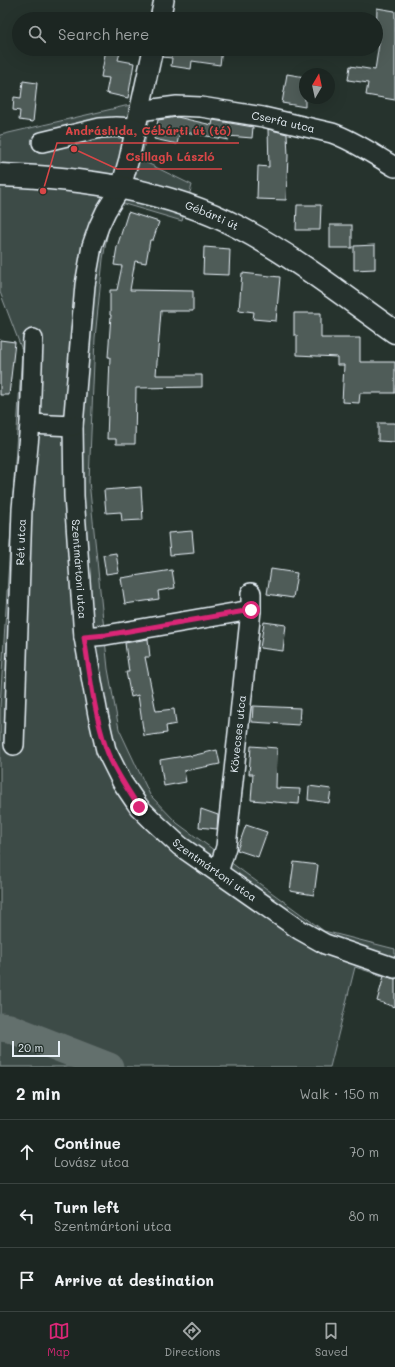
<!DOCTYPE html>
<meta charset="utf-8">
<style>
:root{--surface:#1c2622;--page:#252e2a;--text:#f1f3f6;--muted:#a0a5a5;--line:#3a4340;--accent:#db2777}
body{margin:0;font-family:Mali,sans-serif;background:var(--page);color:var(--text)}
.compass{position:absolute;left:299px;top:68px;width:36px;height:36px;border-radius:50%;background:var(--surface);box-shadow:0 4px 16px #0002;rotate:9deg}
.scale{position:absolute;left:12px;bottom:10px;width:48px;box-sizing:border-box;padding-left:4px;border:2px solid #e8f1f8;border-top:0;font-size:11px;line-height:14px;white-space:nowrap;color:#e8f1f8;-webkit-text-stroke:3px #26332d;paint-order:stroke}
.stop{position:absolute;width:12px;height:12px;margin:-9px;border:3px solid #db2777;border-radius:50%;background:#fff}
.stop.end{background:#db2777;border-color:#fff;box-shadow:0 1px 4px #0008}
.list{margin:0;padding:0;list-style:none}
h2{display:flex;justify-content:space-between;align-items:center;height:52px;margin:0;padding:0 16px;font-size:17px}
h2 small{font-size:13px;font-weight:400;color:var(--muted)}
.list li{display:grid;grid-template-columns:26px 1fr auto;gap:12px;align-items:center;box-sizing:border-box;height:64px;padding:0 16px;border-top:1px solid var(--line)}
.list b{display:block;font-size:15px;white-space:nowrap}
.list p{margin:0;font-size:13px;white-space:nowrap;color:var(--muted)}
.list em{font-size:13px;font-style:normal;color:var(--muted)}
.icon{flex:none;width:22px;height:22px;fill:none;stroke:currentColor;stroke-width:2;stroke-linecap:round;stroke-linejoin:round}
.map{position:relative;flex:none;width:395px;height:1067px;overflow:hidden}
.search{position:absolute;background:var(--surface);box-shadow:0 4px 16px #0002;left:12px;right:12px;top:12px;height:44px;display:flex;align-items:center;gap:10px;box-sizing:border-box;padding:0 14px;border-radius:22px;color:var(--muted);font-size:15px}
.sheet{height:244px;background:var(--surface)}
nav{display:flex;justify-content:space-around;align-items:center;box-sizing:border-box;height:56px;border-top:1px solid var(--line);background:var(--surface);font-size:11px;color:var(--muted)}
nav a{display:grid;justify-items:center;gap:2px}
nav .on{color:var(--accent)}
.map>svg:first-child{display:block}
.grass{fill:#3e4b47;stroke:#939ea0}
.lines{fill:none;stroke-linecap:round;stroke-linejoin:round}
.river{stroke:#636f6d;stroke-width:29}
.building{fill:#505c59;stroke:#e8f1f8}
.street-casing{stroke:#e8f1f8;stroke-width:22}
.secondary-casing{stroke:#e8f1f8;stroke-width:25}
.street{stroke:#26332d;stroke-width:19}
.secondary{stroke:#26332d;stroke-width:22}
.route{stroke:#db2777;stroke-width:5}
.labels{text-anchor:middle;stroke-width:3.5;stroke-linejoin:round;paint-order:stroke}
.street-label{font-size:11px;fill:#e8f1f8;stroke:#26332d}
.leader{fill:none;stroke:#d94647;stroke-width:1.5}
.callout-dot{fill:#d94647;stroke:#26332d;stroke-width:1.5}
.callout-label{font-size:12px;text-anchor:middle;font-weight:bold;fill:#d94647;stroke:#26332d;stroke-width:3.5;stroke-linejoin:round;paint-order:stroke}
</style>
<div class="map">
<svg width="395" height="1067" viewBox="0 0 395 1067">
<rect width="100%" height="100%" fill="#26332d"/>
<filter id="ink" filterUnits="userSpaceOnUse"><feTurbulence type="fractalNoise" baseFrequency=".025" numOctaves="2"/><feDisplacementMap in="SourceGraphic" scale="8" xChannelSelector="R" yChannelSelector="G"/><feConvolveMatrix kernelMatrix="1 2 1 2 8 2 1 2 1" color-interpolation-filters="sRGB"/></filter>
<g filter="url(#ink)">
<path class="grass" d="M153 103 141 160 192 185 182 221 121 203 110 219 103 259 95 338 89 481 108 669 119 729 150 795 177 823 324 931 395 949V980L355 967 330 1067H0V706L22 350 0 292V135L125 106Z"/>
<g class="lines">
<path class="river" d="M0 1027 9 1028 109 1067"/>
</g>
<g class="building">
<path d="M377 8 395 11V100L366 95 368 83 348 80 350 66 375 70 380 37 376 36Z"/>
<path d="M106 49H121L118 60 134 63 128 98 106 93 109 78 101 77Z"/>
<path d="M164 49H222L220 65 192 61 191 69 171 66 172 58 162 57Z"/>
<path d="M287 74 305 77V107L282 103Z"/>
<path d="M23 81 37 83 33 122 19 120 20 111 13 110 14 97 21 98Z"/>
<path d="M177 117 212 125 213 120 253 127 252 138 228 136V140L180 131 177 144 154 139 158 120Z"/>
<path d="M268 129 287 134 288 156 286 200 257 199 258 166 269 167Z"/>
<path d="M297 205H321L320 230H296Z"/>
<path d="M128 212 159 222 153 240H150L146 263 135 261 130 290 193 291V311H161L156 375H202V387L136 388 135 444H116V439H107L110 357H108L111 315H110V290H117L122 266 114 265 117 247Z"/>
<rect x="330" y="225" width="22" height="23"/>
<path d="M375 245V269L354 270V246Z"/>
<path d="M204 247 230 249 229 275 203 274Z"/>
<path d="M242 273 280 277 276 321 253 319 254 312 239 310Z"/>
<path d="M294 313H321V338H360V362H395V393H360L359 403 342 402 344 365H337V357L297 355V335H294Z"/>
<path d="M0 340 15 342 9 395H0Z"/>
<path d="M378 423H395V442L378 441Z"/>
<path d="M141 487 143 520 122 521 121 512 106 513 104 490Z"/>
<path d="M192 531 194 553 170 555 168 533Z"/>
<path d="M116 553 119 572 106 574 103 555Z"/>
<path d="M271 569 297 573 293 598 267 594Z"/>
<path d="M172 570 175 588 158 591 159 599 125 604 121 578Z"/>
<path d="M264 622 286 625 283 651 260 648Z"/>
<path d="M148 639 150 657H145L156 711 174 709 176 724 166 726 167 733 144 736 138 695 131 697 126 672H129L125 643Z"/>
<path d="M253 706 300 708 299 725 252 722Z"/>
<path d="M251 746 277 748 276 788 300 789 299 804 251 800 253 774H249Z"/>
<path d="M217 750 220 764 184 771 186 782 164 786 160 760 190 755 191 756Z"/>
<path d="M309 786 331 789 329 803 308 800Z"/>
<path d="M201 809 218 815 217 829 199 827Z"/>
<path d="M246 825 267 832 258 857 237 850Z"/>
<path d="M294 862 318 865 314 895 290 891Z"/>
<path d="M384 976 395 979V1007L377 1001Z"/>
</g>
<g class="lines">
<defs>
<g id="street">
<path d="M160 19 164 0"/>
<path id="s1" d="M153 49 129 159 121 187 106 211 99 226 92 246 85 285 73 426 74 496 84 637 98 715 106 750 122 782 139 807 154 822 180 846 300 930 325 944 395 968"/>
<path id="s2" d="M139 111 177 106 201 107 263 117 332 133C355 141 374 155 395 167"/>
<path d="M42 142 100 128 116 127 135 128"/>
<path d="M30 424 73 426"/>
<path d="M84 637 106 635 251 610"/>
<path id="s3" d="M14 745 22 509 30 424 33 339"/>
<path id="s4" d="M218 872 226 847 251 610V593"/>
</g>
<g id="secondary">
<path id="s5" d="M0 175C82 178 166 189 240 228 295 257 344 296 395 332"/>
</g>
</defs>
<use href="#street" class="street-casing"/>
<use href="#secondary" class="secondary-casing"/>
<use href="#street" class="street"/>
<use href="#secondary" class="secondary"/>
</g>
</g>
<g class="lines" filter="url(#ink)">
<path class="route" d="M139 807C128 790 112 767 106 748 94 713 90 674 84 637L106 635 251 610"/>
</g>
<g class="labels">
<g class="street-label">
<text dy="4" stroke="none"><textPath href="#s2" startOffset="146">Cserfa utca</textPath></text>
<text dy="4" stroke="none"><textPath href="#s5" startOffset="217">Gébárti út</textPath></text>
<text dy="4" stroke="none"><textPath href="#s3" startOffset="203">Rét utca</textPath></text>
<text dy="4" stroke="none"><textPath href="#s1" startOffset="532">Szentmártoni utca</textPath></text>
<text dy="4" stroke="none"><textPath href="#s4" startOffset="140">Kövecses utca</textPath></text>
<text dy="4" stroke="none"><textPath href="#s1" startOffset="880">Szentmártoni utca</textPath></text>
</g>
</g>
<path class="leader" d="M43 191L57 143H239M74 149L117 169H222"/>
<g class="callout-dot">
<circle cx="43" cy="191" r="4"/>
<circle cx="74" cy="149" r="4"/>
</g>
<g class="callout-label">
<text x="148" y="135">Andráshida, Gébárti út (tó)</text>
<text x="170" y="161">Csillagh László</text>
</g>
</svg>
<svg class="compass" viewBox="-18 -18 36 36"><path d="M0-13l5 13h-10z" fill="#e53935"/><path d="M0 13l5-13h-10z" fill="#a0a5a5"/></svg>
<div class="scale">20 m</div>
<div class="stop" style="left:251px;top:610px"></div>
<div class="stop end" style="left:139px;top:807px"></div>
<div class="search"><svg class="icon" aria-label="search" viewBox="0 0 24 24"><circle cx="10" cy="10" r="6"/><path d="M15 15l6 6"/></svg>Search here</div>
</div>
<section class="sheet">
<h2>2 min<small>Walk · 150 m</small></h2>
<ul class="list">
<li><svg class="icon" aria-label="ahead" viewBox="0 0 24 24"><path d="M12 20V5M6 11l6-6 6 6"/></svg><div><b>Continue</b><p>Lovász utca</p></div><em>70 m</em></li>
<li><svg class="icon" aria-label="left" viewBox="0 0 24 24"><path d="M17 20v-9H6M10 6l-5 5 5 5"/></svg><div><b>Turn left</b><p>Szentmártoni utca</p></div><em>80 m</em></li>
<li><svg class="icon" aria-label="arrive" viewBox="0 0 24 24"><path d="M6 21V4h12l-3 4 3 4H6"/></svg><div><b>Arrive at destination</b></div></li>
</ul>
</section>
<nav>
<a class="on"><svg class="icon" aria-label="map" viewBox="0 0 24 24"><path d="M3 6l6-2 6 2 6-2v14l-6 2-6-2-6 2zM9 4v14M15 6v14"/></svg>Map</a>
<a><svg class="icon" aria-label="directions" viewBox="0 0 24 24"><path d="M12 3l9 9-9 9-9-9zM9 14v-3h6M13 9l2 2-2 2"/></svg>Directions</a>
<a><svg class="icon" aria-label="saved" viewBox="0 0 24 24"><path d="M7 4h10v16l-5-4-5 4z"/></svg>Saved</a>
</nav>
